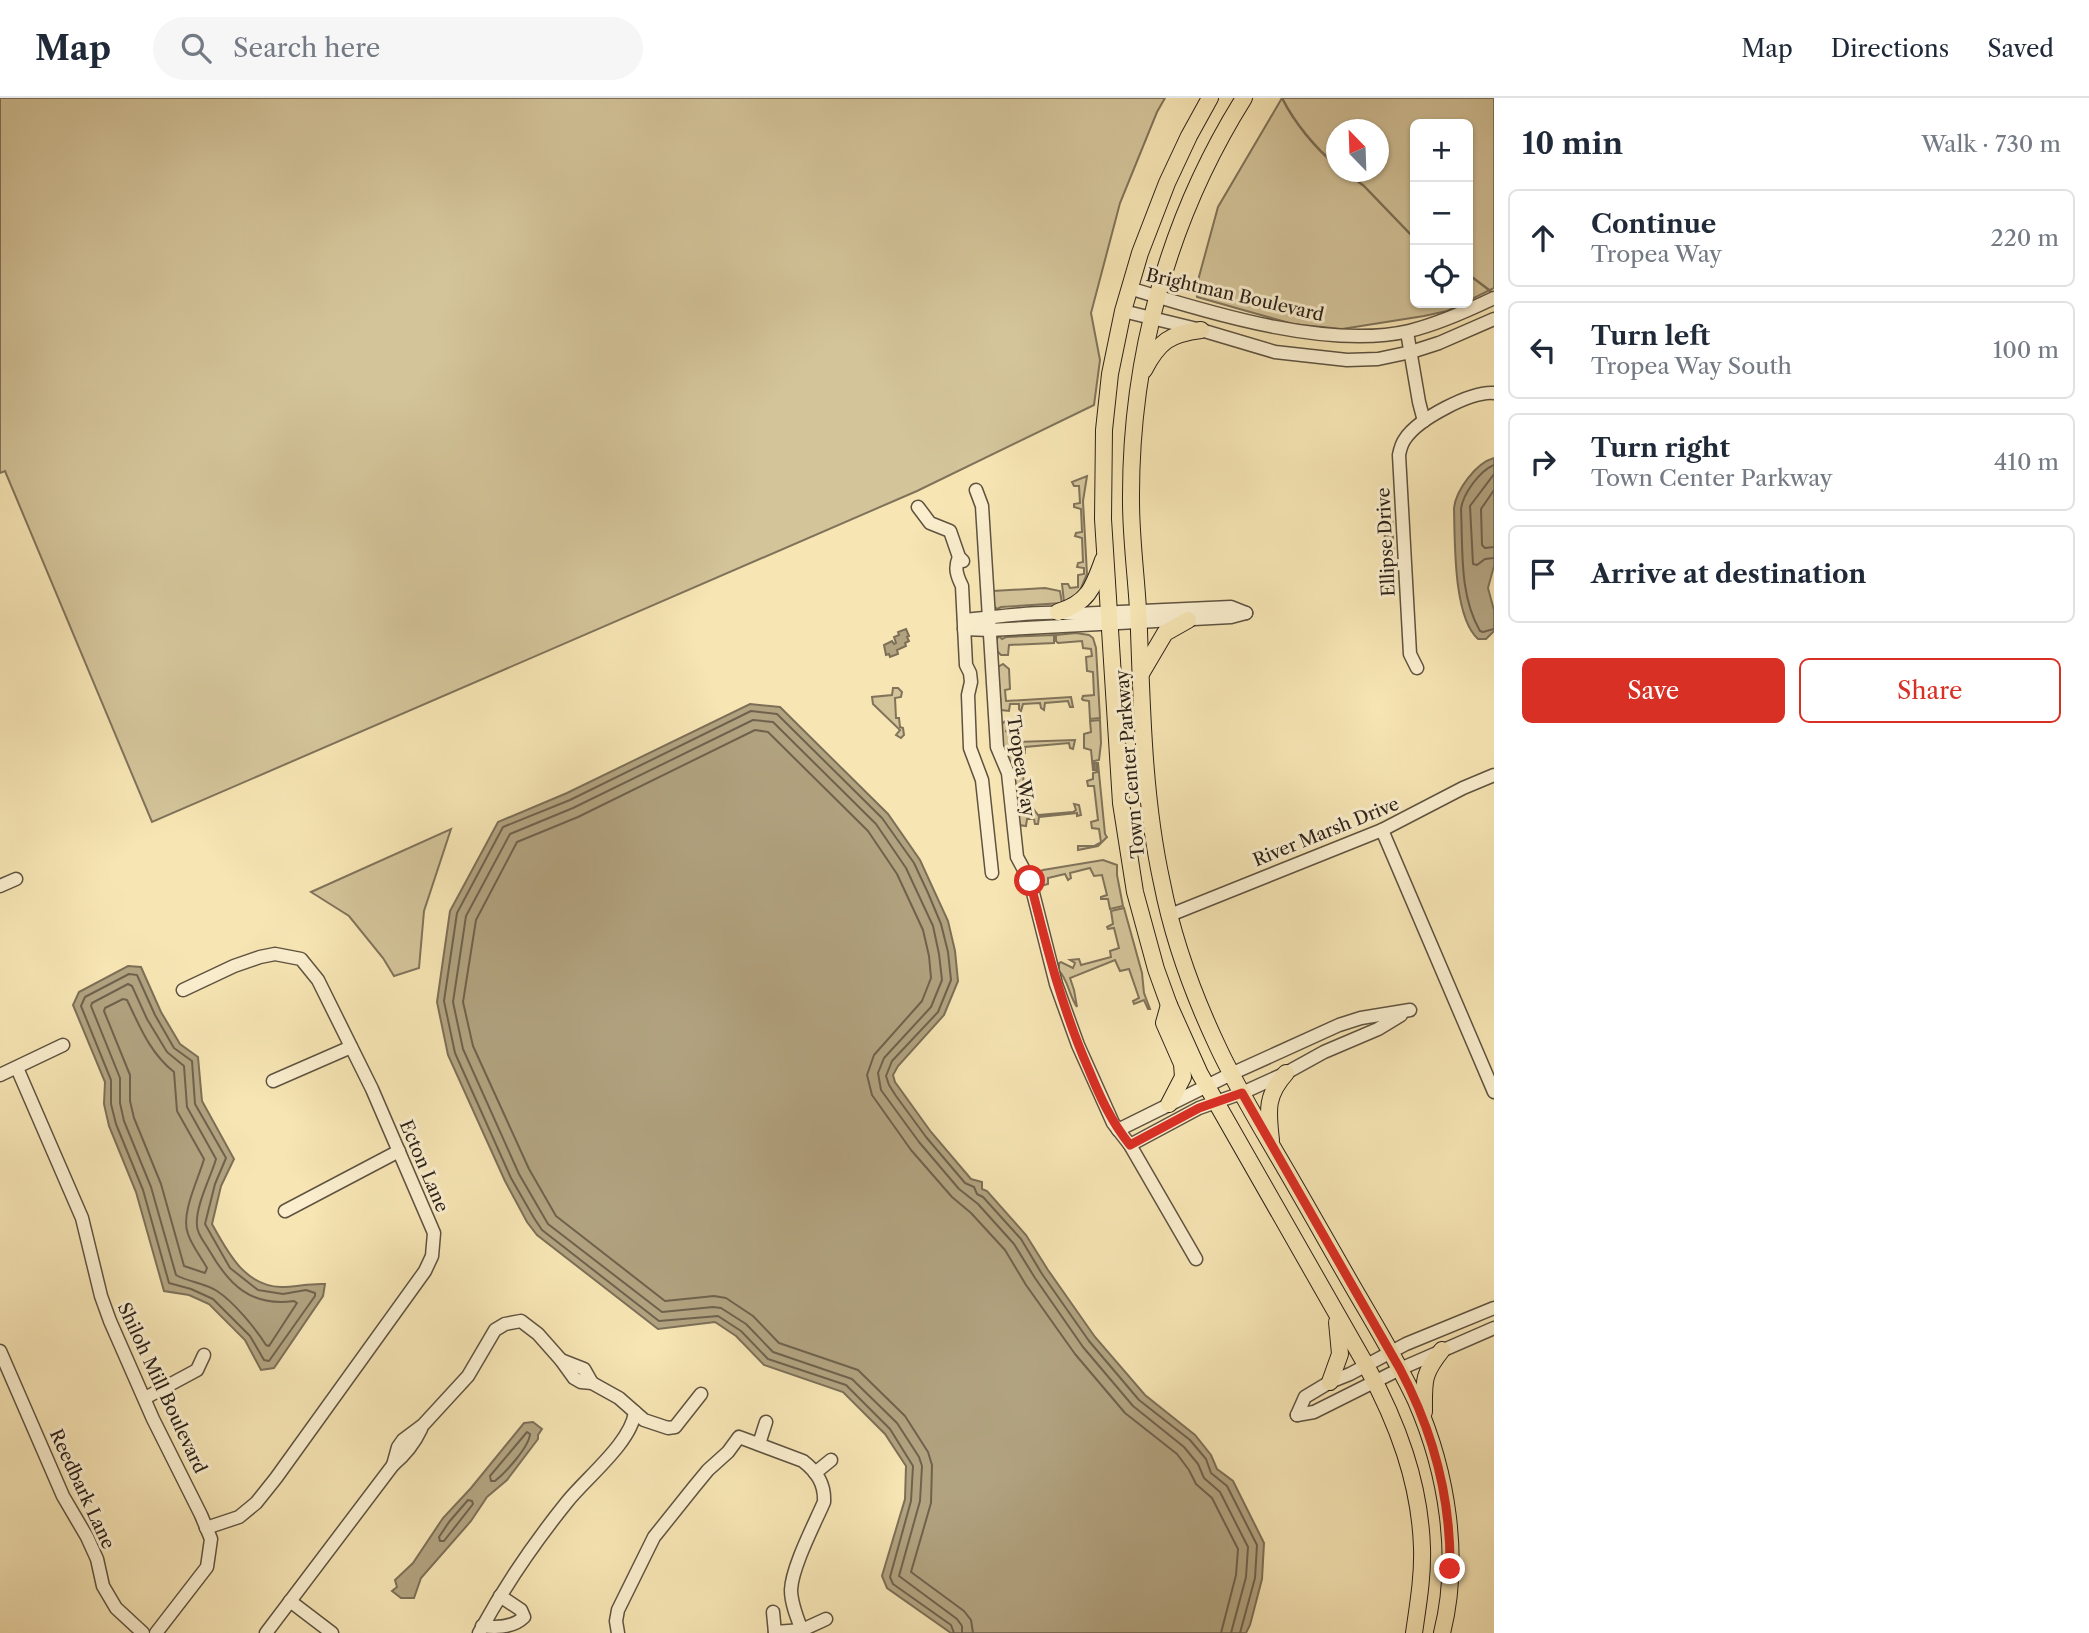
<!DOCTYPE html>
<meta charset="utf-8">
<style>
:root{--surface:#fff;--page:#f6f6f7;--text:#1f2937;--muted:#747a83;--line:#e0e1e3;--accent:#d93025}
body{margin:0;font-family:"Libre Caslon Text",serif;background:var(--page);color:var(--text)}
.controls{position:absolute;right:21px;top:21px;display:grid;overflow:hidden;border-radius:10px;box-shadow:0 2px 5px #0004}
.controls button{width:63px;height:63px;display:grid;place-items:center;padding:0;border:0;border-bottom:2px solid var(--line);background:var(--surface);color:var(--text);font:35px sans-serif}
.compass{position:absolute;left:1326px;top:21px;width:63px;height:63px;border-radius:50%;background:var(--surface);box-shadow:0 2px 5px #0004;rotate:337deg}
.stop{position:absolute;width:21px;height:21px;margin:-16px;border:5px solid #d93025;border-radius:50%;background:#fff}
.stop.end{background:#d93025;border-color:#fff;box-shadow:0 2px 7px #0008}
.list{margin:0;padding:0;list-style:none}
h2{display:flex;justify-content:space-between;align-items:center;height:91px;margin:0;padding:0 28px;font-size:30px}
h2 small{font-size:23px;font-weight:400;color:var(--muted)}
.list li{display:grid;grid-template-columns:46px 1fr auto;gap:21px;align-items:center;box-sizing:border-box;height:98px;margin:0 14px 14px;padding:0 14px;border:2px solid var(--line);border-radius:10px}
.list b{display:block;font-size:26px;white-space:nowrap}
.list p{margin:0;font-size:23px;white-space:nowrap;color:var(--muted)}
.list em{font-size:23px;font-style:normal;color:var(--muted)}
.actions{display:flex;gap:14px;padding:21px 28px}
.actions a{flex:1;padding:16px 0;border:2px solid var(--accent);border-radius:10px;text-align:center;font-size:24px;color:var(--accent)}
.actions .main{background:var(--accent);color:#fff}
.icon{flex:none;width:38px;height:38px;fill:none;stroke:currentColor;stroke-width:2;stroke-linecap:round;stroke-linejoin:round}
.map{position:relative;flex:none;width:1494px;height:1535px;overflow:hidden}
header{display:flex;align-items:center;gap:42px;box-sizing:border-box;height:98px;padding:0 35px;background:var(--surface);border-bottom:2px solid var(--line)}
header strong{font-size:33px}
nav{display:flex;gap:38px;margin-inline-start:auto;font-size:24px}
.search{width:490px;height:63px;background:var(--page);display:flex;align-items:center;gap:18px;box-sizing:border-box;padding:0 24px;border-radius:38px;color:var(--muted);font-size:26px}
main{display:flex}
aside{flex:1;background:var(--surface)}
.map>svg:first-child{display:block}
.green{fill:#d4c49a;stroke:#80735a;stroke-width:2;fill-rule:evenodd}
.water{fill:#b2a380;stroke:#7c6f57;stroke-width:2}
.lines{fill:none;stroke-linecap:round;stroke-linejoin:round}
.shore{stroke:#6f624d;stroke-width:2}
.stream{stroke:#7c6f57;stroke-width:2.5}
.minor-casing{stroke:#5f5340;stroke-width:15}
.major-casing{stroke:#2c221a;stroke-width:18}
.minor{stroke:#faeece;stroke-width:12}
.major{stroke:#f7e5b4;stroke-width:16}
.route{stroke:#d93025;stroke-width:9}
.labels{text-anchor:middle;stroke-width:6;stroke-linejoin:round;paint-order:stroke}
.street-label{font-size:18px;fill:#2c221a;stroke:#faeece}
</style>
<header>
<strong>Map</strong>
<div class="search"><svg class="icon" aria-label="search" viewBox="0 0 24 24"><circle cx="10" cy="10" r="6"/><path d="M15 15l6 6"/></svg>Search here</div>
<nav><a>Map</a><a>Directions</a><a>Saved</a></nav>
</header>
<main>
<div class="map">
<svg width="1494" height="1535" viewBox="0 0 1494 1535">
<rect width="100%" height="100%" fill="#f7e5b4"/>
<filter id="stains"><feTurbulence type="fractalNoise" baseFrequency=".00286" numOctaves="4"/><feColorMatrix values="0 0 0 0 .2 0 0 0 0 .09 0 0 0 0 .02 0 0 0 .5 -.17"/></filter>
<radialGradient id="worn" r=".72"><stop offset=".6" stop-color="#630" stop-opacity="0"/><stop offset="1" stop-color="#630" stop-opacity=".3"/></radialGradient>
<g class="green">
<path d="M0 0H1165L1157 14 1120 105 1091 215 1100 262 1094 307 917 393 152 724 5 373 0 375Z"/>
<path d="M1282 0H1494V190L1468 203V26H1415V205H1464L1447 213 1424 218 1342 231 1293 226 1197 199V186L1218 109ZM1336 32H1378V74H1336Z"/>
<path d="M1087 378 1083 403 1087 476 1079 495 1064 504 1062 486H1068L1070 490 1078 489V477L1084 476V470L1077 469 1078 465 1083 464 1082 440 1075 438 1076 435 1082 434 1081 411 1074 409V406L1080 405 1079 388H1074L1072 384Z"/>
<path d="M1045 490 1060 493 1062 505 1001 509 997 511 993 507V493Z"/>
<path d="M1076 535 1089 537 1093 540 1096 550 1100 620 1090 621 1089 603 1083 602 1082 601 1083 598 1094 597 1093 574 1087 573 1086 559 1092 558 1091 551 1083 550 1082 543 1058 545 1056 543V537Z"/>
<path d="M1054 537V545L1009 547 1008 557H1001L996 552 997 541 999 538 1002 541 1006 539Z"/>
<path d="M1003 566 1009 571 1010 591 1005 592 1006 603 1071 599 1073 609H1070L1068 603 1045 605 1044 612 1041 610 1040 605 1023 606 1021 613 1019 611V606H1010L1009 613 1001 612 998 569Z"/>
<path d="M893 590H898L902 594 901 599 895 600 896 620H899L900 629 903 630 904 637 901 640 896 637 900 632 873 606 872 599 892 597Z"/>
<path d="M1100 622 1101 645 1099 662 1094 663 1095 672H1093L1091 652 1084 650V636L1091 634 1090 623Z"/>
<path d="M1005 623H1008L1011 628 1006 633 1016 644 1075 642 1073 651 1070 650 1069 645 1025 649V655L1017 657 1018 668H1022L1025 697 1022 700 1016 698 1013 672 1002 648 1001 627Z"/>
<path d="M1096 665H1098L1105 736 1107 739 1098 748 1078 752V748H1094L1101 744 1099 731 1092 730 1091 724 1098 722 1094 688H1088L1087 683 1093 681V675L1097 674Z"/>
<path d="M1074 706 1079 707 1081 717 1077 718V715L1039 719 1038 726H1035L1034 721H1027L1026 728 1019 727 1017 714 1021 711 1032 709 1038 717 1073 714 1076 712Z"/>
<path d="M451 731 424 813 419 870 394 878 383 860 349 818 311 794Z"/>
<path d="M1103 762 1117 767V777L1123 808 1110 811 1108 801H1101V799L1107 797 1102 777 1094 778 1090 770 1070 775 1071 780 1068 782 1065 776 1048 780V786L1041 788 1037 786 1035 780 1038 774 1043 772Z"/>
<path d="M1124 810 1142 875 1144 895 1150 911H1148L1144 902 1134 906 1133 903 1139 900 1129 871 1120 873 1115 862 1070 880 1074 892 1077 909C1069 898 1068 881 1059 873V865L1061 864 1073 870 1075 865 1070 862 1079 861 1081 867 1111 859 1110 853 1119 850 1114 830 1108 831 1107 829 1113 826 1111 813Z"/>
</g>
<g class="water">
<path d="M1494 360V468L1488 490 1494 512V533L1486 541H1478C1453 519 1455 442 1454 410 1456 392 1476 365 1494 360Z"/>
<path d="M1388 417H1392L1395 489H1391C1383 464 1382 442 1388 417Z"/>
<path d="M906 531 909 538 907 539 909 543 905 545 906 548 897 552 898 556 890 559 889 556 886 557 884 547 892 543 894 546 896 545 894 539 899 537 898 534Z"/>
<path d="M750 606 780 609 888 716 920 762 948 823 955 853 958 883 944 917 898 968 893 977 895 984 931 1034 971 1081 982 1084V1091L987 1093 1026 1137 1048 1172 1095 1239 1145 1297 1195 1337 1211 1357 1217 1371 1233 1383 1264 1445 1262 1481 1250 1527 1246 1535H951L887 1490 882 1478 905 1401 906 1368 885 1336 843 1294 764 1267 736 1238 715 1224 658 1231 537 1137 527 1124 505 1083 448 957 437 904 450 813 498 724 567 695Z"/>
<path d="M128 868 141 869 161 914 180 946 198 959 202 1003 234 1061 221 1088 212 1126C228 1155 245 1188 281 1189 296 1189 310 1185 325 1186L323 1198 274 1270 261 1272 245 1242 209 1206 189 1197 164 1193 136 1094 109 1028 104 1006 105 984 73 907 79 894Z"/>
<path d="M533 1324 542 1331 538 1337V1341L507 1382 487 1399 471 1423 421 1480 414 1500H401L392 1493 397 1489 395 1482 413 1465 443 1420 471 1390 524 1325Z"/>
</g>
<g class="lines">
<g class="shore">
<path d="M1494 367C1480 373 1463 395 1461 411 1463 451 1459 497 1480 533L1483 534 1494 531"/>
<path d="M1494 376 1470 408 1473 466 1477 467 1485 461 1494 460"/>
<path d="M1494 392 1481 411 1482 447 1485 450 1494 449"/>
<path d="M129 876 137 877 155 917 174 950 192 963 195 1006 226 1060 215 1086 205 1126 230 1170 258 1192 283 1196 306 1192 315 1195V1198L269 1263 264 1262 250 1238 213 1201 191 1191 169 1185 143 1092 116 1026 111 1006V982L81 908 85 899Z"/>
<path d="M128 886 132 888 147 921 167 954 184 968 187 1009 216 1061C211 1079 195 1108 197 1128 197 1136 205 1145 209 1152 229 1187 251 1209 294 1203L297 1205 269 1248 266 1247C256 1231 234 1204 217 1193 205 1185 188 1184 176 1177L151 1089 124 1023 120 1005V980L91 908 92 905Z"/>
<path d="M123 901 127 902C140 929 150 955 174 974L177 1013 204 1061C199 1080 180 1116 188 1136 192 1148 201 1159 207 1170L205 1175 184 1168 161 1086 134 1020 130 1003V977L104 913 105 910Z"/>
<path d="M527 1334 530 1336C529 1349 506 1374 495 1383H491L490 1378Z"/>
<path d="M468 1402 472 1403 473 1406 444 1443H440L439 1439 449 1424Z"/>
<path d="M954 1535 951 1527 893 1486 890 1479 911 1403 913 1368 890 1331 846 1287 768 1261 741 1233 718 1218 659 1223 542 1132 534 1120 511 1080 455 955 444 903 457 815 503 729 570 702 751 613 777 616 882 720 914 765 928 795 941 826 948 854 951 882 938 914 892 963 886 978 889 987 896 998 926 1039 965 1085 974 1089 977 1096 983 1099 1021 1141 1042 1176 1089 1243 1139 1302 1190 1342 1206 1361 1211 1375 1227 1388 1257 1447 1255 1480 1240 1535"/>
<path d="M962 1535V1528L957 1521 899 1478 920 1403 922 1368 919 1359 897 1325 852 1281 773 1254 746 1226 721 1210 713 1209 662 1214 548 1126 519 1076 463 951 453 904 466 818 510 736 573 710 753 622 773 624 876 726 906 770 933 828 939 856 942 882 931 909 884 960 878 975 881 992 919 1044 959 1091 978 1106 1014 1146 1035 1180 1083 1249 1133 1308 1184 1349 1198 1366 1204 1380 1220 1394 1248 1449 1246 1479 1231 1535"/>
<path d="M973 1535 971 1522 964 1513 911 1474 931 1405 932 1367 928 1354 905 1318 858 1272 779 1245 753 1218 726 1200 714 1198 665 1203 556 1118 529 1071 473 948 463 904 476 822 517 744 578 719 755 632 768 634 868 733 897 776 923 832 929 858 931 880 922 903 874 957 867 977 872 997 911 1052 952 1099 971 1115 1005 1152 1026 1187 1075 1256 1125 1315 1177 1356 1189 1372 1196 1386 1212 1400 1238 1451 1236 1477 1221 1535"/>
</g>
<g class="stream">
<path d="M1282 0C1294 24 1315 50 1336 67"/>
<path d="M1345 74 1364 88 1415 141"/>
<path d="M1468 176 1493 195"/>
</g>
<defs>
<g id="minor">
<path d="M1129 190C1208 214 1327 252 1409 233 1438 226 1467 213 1494 200"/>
<path d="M1123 213 1201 232 1275 254 1347 262 1378 261 1411 254 1439 245 1494 221"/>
<path d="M1407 234 1419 304 1424 323"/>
<path d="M976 392 982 408 997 649 1008 675 1017 759 1030 783 1056 886 1078 947 1113 1025 1130 1047 1196 1161"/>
<path d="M918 409 930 425 950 433 959 459 963 463"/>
<path d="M959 459C954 470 957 478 962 488L966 567 970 575 971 584 968 597 970 650 982 682 992 775"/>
<path d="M964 522C1001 519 1038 512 1076 516L1231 509 1246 515"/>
<path d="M964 531 990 532 1231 519 1246 515"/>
<path d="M1417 570 1410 556 1399 357C1400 352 1402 345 1405 341 1418 321 1471 293 1494 295"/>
<path d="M1382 732 1494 994"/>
<path d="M0 788 16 781"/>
<path d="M1170 817 1382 732 1463 690 1494 677"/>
<path d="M183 892 234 868 260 859 275 856 301 861 318 882 372 991 434 1135 432 1158 425 1173 276 1380 256 1405 239 1419 206 1430"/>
<path d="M17 970 82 1120 101 1198 110 1223 153 1321 201 1417 211 1441 207 1469 156 1535"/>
<path d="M0 977 63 947"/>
<path d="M273 983 351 949"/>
<path d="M1118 1032 1231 976 1339 927 1361 920 1410 912"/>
<path d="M1130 1047 1199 1010 1242 995 1286 975 1324 954 1378 931 1401 917"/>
<path d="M285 1113 399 1053"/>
<path d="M0 1253 63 1398 87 1439 97 1461 103 1488 116 1510 143 1535"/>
<path d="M561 1262 584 1271 592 1285"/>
<path d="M145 1300 197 1272 204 1257"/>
<path d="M1297 1317 1305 1299 1330 1284 1350 1276 1406 1246 1494 1210"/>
<path d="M1297 1317 1314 1314 1400 1271 1494 1230"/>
<path d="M759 1346 766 1324"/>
<path d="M393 1367 398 1349 403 1342 423 1327 468 1278 495 1232 505 1226 521 1223 538 1236 561 1262 574 1280 581 1284 592 1285 619 1300 644 1322 668 1330 675 1329 701 1296"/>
<path d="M815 1375 831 1362"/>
<path d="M290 1503 332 1535"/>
<path d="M773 1514 775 1535"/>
<path d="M482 1528C497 1530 513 1530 524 1519L521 1512 500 1498"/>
<path d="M775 1534 802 1532 826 1521"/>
<path d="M266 1535 393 1367C406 1356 414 1346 421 1331"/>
<path d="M479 1535C504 1489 534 1445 567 1404 586 1380 631 1345 635 1314"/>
<path d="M618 1535 616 1523 618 1512 654 1439 694 1389 708 1372 728 1354 739 1339 803 1363C817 1374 825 1386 824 1404 814 1427 792 1469 791 1492 791 1506 798 1522 803 1535"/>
</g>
<g id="major">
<path d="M1210 0 1189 38 1167 85 1140 155 1123 213 1110 276 1104 332 1103 421 1121 705 1135 794 1156 871 1169 907 1200 976 1366 1267C1397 1324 1420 1384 1422 1450 1423 1478 1418 1507 1414 1535"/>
<path d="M1244 0C1168 121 1130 261 1131 403 1131 447 1138 490 1139 533 1142 617 1144 703 1162 785 1173 841 1193 896 1217 947 1234 984 1255 1019 1276 1055 1302 1099 1327 1144 1353 1189 1375 1227 1398 1264 1416 1303 1447 1374 1461 1460 1442 1535"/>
<path d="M1144 272C1159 243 1170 236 1201 232"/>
<path d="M1058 514C1088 505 1093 490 1103 462"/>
<path d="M1142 574 1165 535 1188 522"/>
<path d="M1169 1006 1183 979 1182 966 1164 925 1169 907"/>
<path d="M1271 1042C1268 1014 1265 998 1286 975"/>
<path d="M1330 1284 1340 1256 1337 1224"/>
<path d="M1424 1314C1424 1283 1422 1277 1442 1252"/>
</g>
</defs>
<use href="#minor" class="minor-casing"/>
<use href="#major" class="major-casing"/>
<use href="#minor" class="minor"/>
<use href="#major" class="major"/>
</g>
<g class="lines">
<path class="route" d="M1030 783C1046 847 1062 911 1089 972 1100 999 1111 1023 1130 1047L1199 1010 1242 995 1400 1271C1433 1333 1451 1400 1450 1471"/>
</g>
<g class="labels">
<g class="street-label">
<text transform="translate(1235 197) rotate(13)" y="6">Brightman Boulevard</text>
<text transform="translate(1386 444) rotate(-93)" y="6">Ellipse Drive</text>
<text transform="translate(1130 666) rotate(-95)" y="6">Town Center Parkway</text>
<text transform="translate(1021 668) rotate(81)" y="6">Tropea Way</text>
<text transform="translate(1326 734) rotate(-22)" y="6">River Marsh Drive</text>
<text transform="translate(424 1068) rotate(67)" y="6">Ecton Lane</text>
<text transform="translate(162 1290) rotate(65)" y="6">Shiloh Mill Boulevard</text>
<text transform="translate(82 1391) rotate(65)" y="6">Reedbark Lane</text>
</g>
</g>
<rect width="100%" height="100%" filter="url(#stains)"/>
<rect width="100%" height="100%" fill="url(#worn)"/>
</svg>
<div class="controls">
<button>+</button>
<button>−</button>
<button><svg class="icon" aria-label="locate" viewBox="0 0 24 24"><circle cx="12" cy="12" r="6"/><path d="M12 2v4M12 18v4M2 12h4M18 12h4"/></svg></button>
</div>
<svg class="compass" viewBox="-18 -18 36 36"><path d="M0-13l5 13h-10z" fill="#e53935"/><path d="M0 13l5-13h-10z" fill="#747a83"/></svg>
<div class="stop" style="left:1030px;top:783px"></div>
<div class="stop end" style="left:1450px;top:1471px"></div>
</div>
<aside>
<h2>10 min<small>Walk · 730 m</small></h2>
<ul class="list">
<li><svg class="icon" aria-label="ahead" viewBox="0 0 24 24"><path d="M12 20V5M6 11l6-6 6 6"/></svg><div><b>Continue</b><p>Tropea Way</p></div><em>220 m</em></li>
<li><svg class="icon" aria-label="left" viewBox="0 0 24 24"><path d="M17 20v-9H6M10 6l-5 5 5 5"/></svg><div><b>Turn left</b><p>Tropea Way South</p></div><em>100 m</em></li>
<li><svg class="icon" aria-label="right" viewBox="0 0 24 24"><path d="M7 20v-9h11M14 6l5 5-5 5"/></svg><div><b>Turn right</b><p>Town Center Parkway</p></div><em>410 m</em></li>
<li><svg class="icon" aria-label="arrive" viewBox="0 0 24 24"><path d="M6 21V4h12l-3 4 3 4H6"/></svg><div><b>Arrive at destination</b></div></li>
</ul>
<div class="actions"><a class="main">Save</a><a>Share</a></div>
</aside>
</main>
